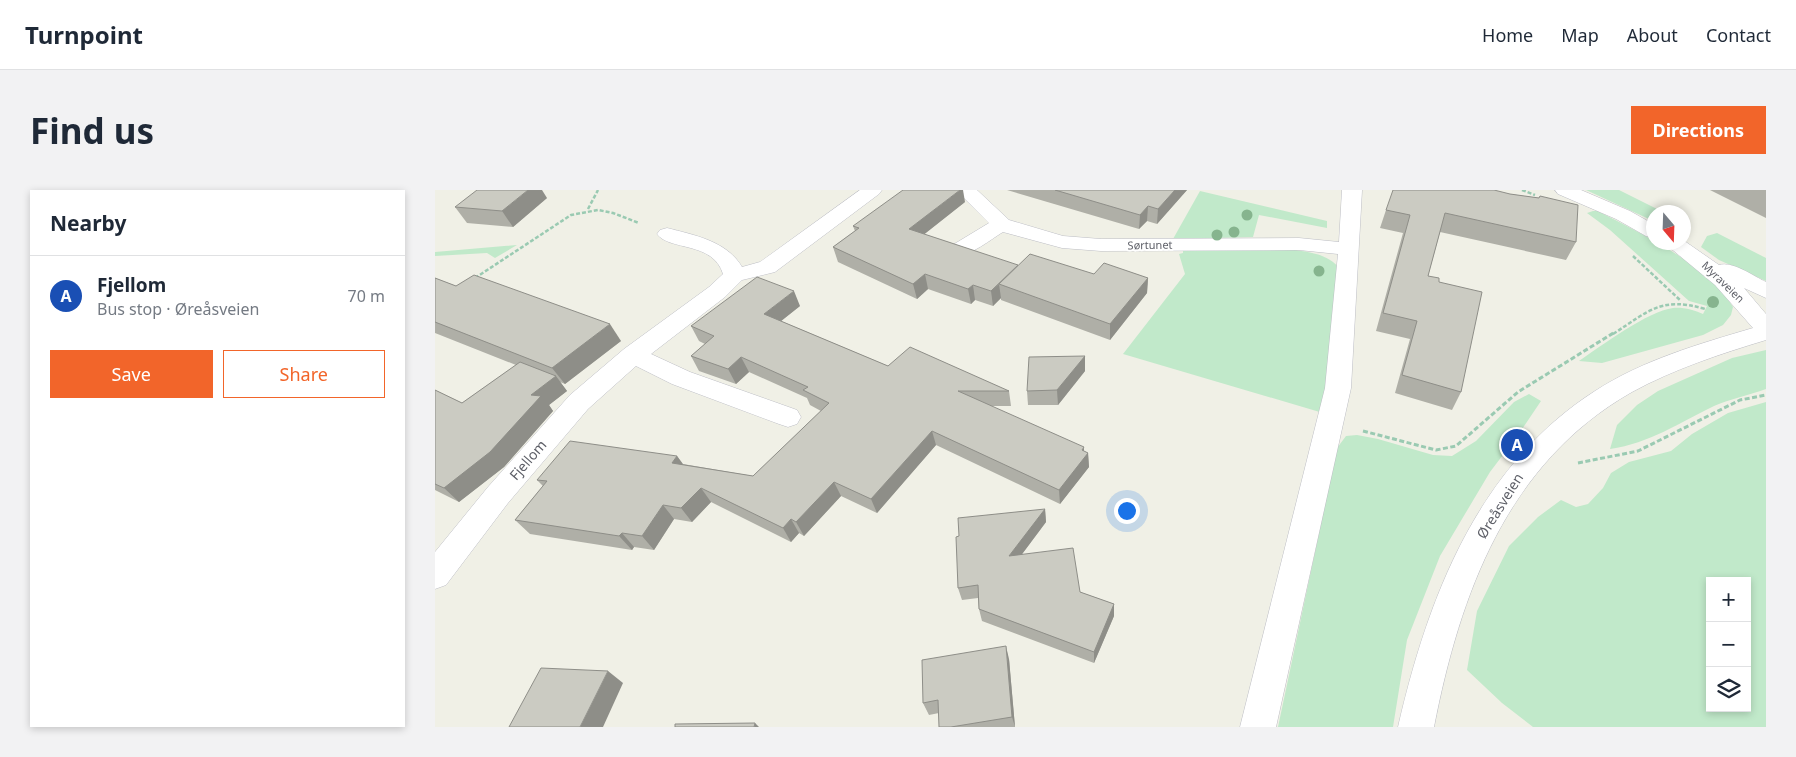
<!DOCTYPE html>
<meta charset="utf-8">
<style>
:root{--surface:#fff;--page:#f2f2f3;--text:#1f2937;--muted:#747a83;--line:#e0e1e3;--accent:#f2652a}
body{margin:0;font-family:"Noto Sans",sans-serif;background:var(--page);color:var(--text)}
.controls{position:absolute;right:15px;bottom:15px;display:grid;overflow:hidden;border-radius:0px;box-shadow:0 2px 8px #0003}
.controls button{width:45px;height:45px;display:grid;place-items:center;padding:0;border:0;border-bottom:1px solid var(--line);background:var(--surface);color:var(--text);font:25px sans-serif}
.compass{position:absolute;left:1211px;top:15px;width:45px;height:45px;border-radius:50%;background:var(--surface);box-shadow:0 2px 8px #0003;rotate:161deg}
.you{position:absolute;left:691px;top:320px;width:18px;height:18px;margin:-12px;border:4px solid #fff;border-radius:50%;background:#1a73e8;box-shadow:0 0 0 8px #1a73e833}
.badge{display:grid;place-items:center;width:32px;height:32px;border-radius:50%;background:var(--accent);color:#fff;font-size:16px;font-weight:700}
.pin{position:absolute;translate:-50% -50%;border:2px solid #fff;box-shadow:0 1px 5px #0006}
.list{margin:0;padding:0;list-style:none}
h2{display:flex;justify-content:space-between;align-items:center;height:65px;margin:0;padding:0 20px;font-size:21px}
h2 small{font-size:16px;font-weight:400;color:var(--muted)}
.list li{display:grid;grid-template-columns:32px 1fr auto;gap:15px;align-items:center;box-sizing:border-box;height:80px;padding:0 20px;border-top:1px solid var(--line)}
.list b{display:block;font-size:19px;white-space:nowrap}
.list p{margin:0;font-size:16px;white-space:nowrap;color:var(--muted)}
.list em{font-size:16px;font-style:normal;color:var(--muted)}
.actions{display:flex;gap:10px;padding:15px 20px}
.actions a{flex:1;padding:11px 0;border:1px solid var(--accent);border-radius:0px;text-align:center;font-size:18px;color:var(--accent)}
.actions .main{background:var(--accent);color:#fff}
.icon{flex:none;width:28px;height:28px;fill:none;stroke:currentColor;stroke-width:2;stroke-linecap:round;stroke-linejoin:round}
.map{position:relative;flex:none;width:1331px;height:537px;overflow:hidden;border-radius:0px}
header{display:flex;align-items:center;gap:30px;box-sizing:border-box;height:70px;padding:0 25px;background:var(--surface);border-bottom:1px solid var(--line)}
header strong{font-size:24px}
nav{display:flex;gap:28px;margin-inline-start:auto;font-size:18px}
.intro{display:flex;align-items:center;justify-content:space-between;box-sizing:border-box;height:120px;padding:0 30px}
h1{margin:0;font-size:35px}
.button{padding:12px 22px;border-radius:0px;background:var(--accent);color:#fff;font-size:18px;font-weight:700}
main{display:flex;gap:30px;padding:0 30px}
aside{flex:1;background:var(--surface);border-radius:0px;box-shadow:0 2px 8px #0003}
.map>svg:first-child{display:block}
.green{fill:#c1e9ca;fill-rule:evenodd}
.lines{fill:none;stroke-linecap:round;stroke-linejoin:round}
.minor-casing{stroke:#bdbec5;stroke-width:1}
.path-far1{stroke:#9acab2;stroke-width:2.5;stroke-dasharray:4 2;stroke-linecap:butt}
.path{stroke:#9acab2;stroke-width:3;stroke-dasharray:5 2.5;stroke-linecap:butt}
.minor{fill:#fff;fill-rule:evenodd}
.tree{fill:#86b48e}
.wall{fill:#afafa7}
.shaded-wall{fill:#8e8e88}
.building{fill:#cbcbc2;stroke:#8e8e88}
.labels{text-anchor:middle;stroke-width:4;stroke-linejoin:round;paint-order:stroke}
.far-street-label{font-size:11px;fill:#5d5f67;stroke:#fff}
.street-label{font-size:14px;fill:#5d5f67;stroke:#fff}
</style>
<header>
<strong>Turnpoint</strong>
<nav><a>Home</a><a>Map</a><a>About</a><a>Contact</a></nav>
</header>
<div class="intro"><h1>Find us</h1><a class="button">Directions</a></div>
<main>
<aside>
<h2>Nearby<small></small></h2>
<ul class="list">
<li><span class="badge" style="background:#1a4fb4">A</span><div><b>Fjellom</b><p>Bus stop · Øreåsveien</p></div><em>70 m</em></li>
</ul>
<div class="actions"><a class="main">Save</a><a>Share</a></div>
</aside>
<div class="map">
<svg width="1331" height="537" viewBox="0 0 1331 537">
<rect width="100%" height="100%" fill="#f0f0e6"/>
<g class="green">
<path d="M1151 0H1184L1228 22H1218V30H1216Z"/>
<path d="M765 1 892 31V38L824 25 818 47 738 49Z"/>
<path d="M1158 21H1163C1204 43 1275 75 1298 117L1296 125 1288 135 1268 145 1167 173 1144 171C1166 156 1213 121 1238 118 1248 117 1259 120 1268 124L1272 116 1254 111 1175 40 1152 23Z"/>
<path d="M1282 43 1331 68V91L1284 70 1266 57 1272 46Z"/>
<path d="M82 55 60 68 52 63 0 66V62Z"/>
<path d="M853 59C873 62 893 63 906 80L888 223 688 164 750 84 744 64 748 63V60Z"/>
<path d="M1331 160V199C1314 205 1295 209 1279 216 1244 233 1215 253 1175 259L1182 235 1202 215 1223 201 1297 168Z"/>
<path d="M1094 204 1106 211 1083 245 1055 282 1005 366 972 450 958 537H843L902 258 911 246 922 245 943 249 998 265 1017 266 1041 251 1079 212Z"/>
<path d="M1331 212V537H1098L1067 513 1032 480 1042 421 1074 356 1103 327 1126 310 1141 317 1153 314 1168 298 1176 283 1194 272 1236 261 1257 244 1293 223ZM1275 391H1312V518H1275Z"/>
</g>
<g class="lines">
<defs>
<g id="minor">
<path d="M425 0H447L444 4 340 82 307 90 290 107 216 164 255 182 362 220 366 227 362 234 353 237 344 234 237 194 201 176 153 219 73 313 11 395 0 399V362L53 297 135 205 189 159 274 97 288 84C278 51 234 61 222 44L225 40 232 38C259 45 292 51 307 77L325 72Z"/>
<path d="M521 0H542L574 30 628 46 666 49 864 48 904 52 907 0H927L916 198 841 537H805L890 198 903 64 864 60 666 61 627 58 568 42C553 51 533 69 516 64L513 60 516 56 554 33Z"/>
<path d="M1120 0H1146L1195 21 1218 34V48L1211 46 1181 29 1123 4Z"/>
<path d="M1248 50 1284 75C1298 71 1318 86 1331 92V108L1309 98 1331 124V150C1285 164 1239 179 1197 202 1072 273 1025 404 999 537H963C993 407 1043 276 1160 201 1208 170 1264 154 1318 138L1280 95 1228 52H1248Z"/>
</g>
</defs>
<use href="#minor" class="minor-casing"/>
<g class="path-far1">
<path d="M1087 0 1100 5"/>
<path d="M153 19 163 0"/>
<path d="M1198 66 1246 111"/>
<path d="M40 88 136 25 163 20 178 23 204 33"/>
<path d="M1178 144C1214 121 1226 106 1270 119"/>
</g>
<g class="path">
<path d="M928 241 1001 260 1021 256 1083 202 1180 142"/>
<path d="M1143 273 1203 261 1305 210 1331 205"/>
</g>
<use href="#minor" class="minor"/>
</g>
<g class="tree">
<circle cx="812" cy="25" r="5.5"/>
<circle cx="799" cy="42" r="5.5"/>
<circle cx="782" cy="45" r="5.5"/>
<circle cx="884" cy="81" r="5.5"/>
<circle cx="1278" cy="112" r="6"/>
</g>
<g class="wall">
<path d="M572 0H752L722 34 712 31 704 39Z"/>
<path d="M1275 0H1331V28Z"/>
<path d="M1075 4 1104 8 1105 6 1141 52 1131 70 1005 42 993 86 1004 92 1026 202 1017 220 960 203 975 149 941 141 968 43 945 38 951 20Z"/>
<path d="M112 8 78 37 32 33 20 17Z"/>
<path d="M530 12 489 44 583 76 659 84 713 88 712 103 675 150 566 110V108L558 116 540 110 536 114 493 99 482 109 403 72 398 57 420 41 418 36Z"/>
<path d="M0 88 21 96 186 151 130 194 125 192 132 201 114 215 118 221 69 277 24 312 0 300V200L27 213 81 175 0 143Z"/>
<path d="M365 116 346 131 453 176 574 201 576 216H556L653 263 654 277 625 314 501 255 442 323 406 306 369 346 364 343 356 352 276 312 257 332 239 329 219 360 199 357 197 360 95 344 80 330 108 296 102 290 242 266 248 274 318 286 386 221 375 215 372 208 314 182 301 194 264 181 256 166 270 154 264 151 256 136Z"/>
<path d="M650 166V181L623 215H593L592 201Z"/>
<path d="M610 319 611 332 587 364 645 402 679 414V426L659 473 547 431 544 419 543 408 527 410 523 398Z"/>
<path d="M574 469 580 537H504V523L494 525 488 513Z"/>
</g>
<g class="shaded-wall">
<path d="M93 0H107L112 8 78 37 67 21Z"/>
<path d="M525 0H528L530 12 477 54 474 39Z"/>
<path d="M740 0H752L722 34 723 19Z"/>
<path d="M713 16 712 31 704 39 705 25Z"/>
<path d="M490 84 493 99 482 109 478 94Z"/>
<path d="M713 88 712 103 675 150V134Z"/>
<path d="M564 94 566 108 558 116 556 101Z"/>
<path d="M538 95 540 110 536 114 533 99Z"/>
<path d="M359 101 365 116 336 139 329 124Z"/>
<path d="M175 134 186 151 130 194 117 178Z"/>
<path d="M650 166V181L623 215 622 200Z"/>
<path d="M306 167 314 182 301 194 293 179Z"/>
<path d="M121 186 132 201 114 215 118 221 69 277 24 312 9 298 96 205Z"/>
<path d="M497 241 501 255 442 323 436 309Z"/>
<path d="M649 257V268L653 263 654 277 625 314 624 300Z"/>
<path d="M242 266 252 280 237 273Z"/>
<path d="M399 292 406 306 369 346 361 332Z"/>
<path d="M266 298 276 312 257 332 246 318Z"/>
<path d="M228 315 239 329 219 360 207 346Z"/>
<path d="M610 319 611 332 576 379 574 366Z"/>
<path d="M356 329 364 343 356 352 348 338Z"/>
<path d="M187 343 199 357 197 360 184 346Z"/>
<path d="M679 414V426L659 473V462Z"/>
<path d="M571 456 574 469 580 537 577 527Z"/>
<path d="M173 481 188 493 168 537H145Z"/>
<path d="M320 533 324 537H319Z"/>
</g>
<g class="building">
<path d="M42 0H93L67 21 20 17Z"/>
<path d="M468 0H525L474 39 583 75 556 101 538 95 533 99 490 84 478 94 398 57 424 38 418 36Z"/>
<path d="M620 0H740L723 19 713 16 705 25Z"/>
<path d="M958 0H1059L1075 4 1104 8 1105 6 1143 15 1141 52 1010 23 993 86 1004 88V92L1047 102 1026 202 967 185 982 131 948 123 975 25 951 20Z"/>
<path d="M595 64 659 84 669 73 713 88 675 134 564 94Z"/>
<path d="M39 85 175 134 117 178 0 132V88L21 96Z"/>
<path d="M322 87 359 101 329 124 453 176 475 157 574 201H523L649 257 647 260 653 263 624 300 497 241 436 309 399 292 361 332 356 329 348 338 266 298 246 318 228 315 207 346 187 343 184 346 80 330 112 291 102 290 135 251 242 266 237 273 318 286 394 213 368 200 373 197 306 167 293 179 256 166 279 146 256 136Z"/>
<path d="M650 166 622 200 592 201 594 167Z"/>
<path d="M85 172 121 186 96 205 106 206 55 262 9 298 0 294V200L27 213Z"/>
<path d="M610 319 574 366 638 358 645 402 679 414 659 462 544 419 543 395 523 398 521 347 524 346 523 328Z"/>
<path d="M571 456 577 527 516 537H504L503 510 488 513 487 470Z"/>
<path d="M106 478 173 481 145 537H74Z"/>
<path d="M320 533 319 537H240V534Z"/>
</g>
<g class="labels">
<g class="far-street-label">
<text transform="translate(715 55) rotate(-1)" y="4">Sørtunet</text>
<text transform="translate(1288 92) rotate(44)" y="4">Myraveien</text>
</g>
<g class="street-label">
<text transform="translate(93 270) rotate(-49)" y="5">Fjellom</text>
<text transform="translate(1065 316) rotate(-58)" y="5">Øreåsveien</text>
</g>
</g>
</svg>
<div class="controls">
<button>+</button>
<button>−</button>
<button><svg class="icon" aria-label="layers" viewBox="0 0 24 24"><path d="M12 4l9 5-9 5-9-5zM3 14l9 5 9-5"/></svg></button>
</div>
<svg class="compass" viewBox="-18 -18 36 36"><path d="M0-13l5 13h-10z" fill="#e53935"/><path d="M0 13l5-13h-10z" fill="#747a83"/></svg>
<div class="you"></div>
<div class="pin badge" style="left:1082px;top:255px;background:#1a4fb4">A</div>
</div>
</main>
